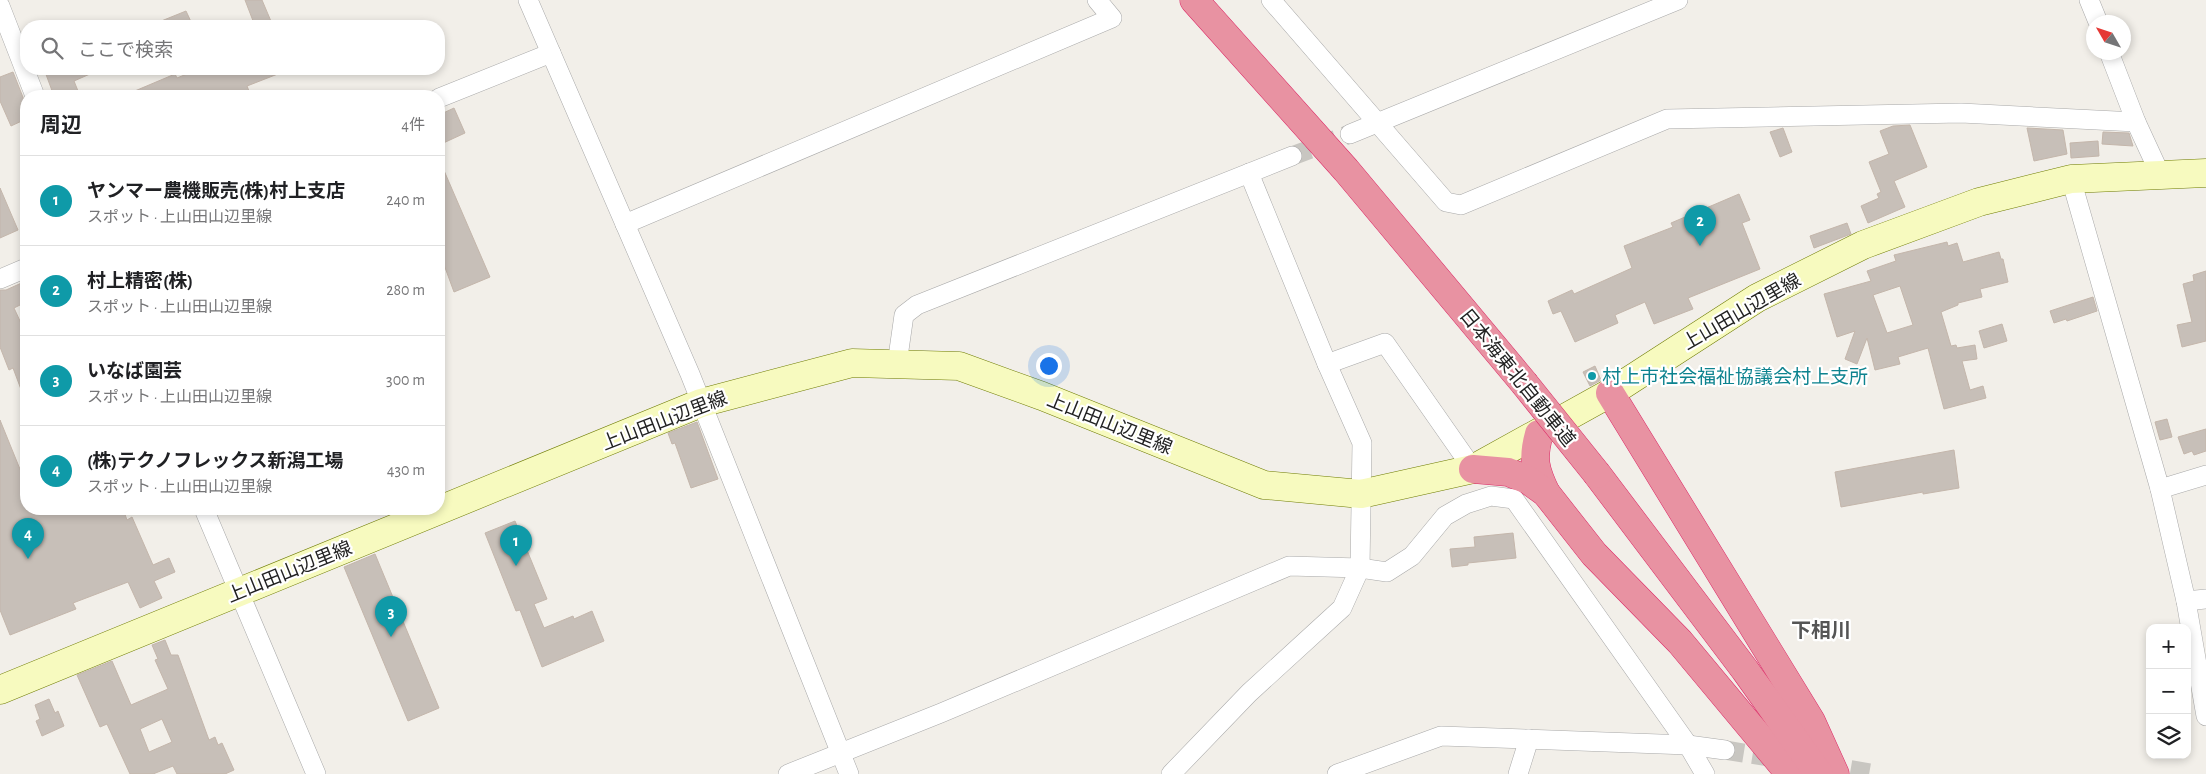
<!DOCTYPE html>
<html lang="ja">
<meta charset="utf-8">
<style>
:root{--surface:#fff;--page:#f2f2f2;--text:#202124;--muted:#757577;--line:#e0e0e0;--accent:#d93025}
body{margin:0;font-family:"Alegreya Sans","Noto Sans JP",sans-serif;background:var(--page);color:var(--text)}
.controls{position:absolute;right:15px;bottom:15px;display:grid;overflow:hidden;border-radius:10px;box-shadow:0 2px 8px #0003}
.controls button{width:45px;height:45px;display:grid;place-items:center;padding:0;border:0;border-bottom:1px solid var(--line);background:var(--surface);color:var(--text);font:25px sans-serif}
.compass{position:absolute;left:2086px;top:15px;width:45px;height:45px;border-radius:50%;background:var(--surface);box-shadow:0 2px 8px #0003;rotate:309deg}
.you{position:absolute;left:1048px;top:365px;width:18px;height:18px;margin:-12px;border:4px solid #fff;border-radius:50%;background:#1a73e8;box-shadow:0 0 0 8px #1a73e833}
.badge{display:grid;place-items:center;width:32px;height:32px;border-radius:50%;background:var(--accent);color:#fff;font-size:16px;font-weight:700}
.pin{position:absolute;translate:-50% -41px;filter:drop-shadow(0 1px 2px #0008)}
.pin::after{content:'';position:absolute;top:26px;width:18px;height:15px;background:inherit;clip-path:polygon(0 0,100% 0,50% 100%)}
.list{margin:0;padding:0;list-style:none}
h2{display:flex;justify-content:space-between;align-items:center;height:65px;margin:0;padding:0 20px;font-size:21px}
h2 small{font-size:16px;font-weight:400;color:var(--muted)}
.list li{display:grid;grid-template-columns:32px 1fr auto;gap:15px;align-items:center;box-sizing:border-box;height:90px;padding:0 20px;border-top:1px solid var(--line)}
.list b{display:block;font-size:19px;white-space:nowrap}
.list p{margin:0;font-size:16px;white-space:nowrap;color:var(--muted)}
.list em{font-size:16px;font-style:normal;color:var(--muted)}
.icon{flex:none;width:28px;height:28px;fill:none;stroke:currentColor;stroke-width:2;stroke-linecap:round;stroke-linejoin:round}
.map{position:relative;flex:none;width:2206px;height:774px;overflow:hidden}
.search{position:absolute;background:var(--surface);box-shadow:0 2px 8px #0003;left:20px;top:20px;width:425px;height:55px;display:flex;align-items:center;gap:12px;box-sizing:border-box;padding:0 18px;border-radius:20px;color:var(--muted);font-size:19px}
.panel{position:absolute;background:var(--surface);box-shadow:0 2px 8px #0003;left:20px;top:90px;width:425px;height:425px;border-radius:20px}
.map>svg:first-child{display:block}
.building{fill:#c7bfb8;stroke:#c4b6ab;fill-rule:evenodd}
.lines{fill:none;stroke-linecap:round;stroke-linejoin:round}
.minor-tunnel{stroke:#c8c6c1;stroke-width:19;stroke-dasharray:19 9;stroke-linecap:butt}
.minor-casing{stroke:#a9a9a9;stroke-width:20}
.secondary-casing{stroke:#707d05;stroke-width:29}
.motorway-casing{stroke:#dc2a67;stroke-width:29}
.minor{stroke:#fff;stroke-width:19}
.secondary{stroke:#f7fabf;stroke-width:28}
.motorway{stroke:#e892a2;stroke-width:28}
.motorway-bridge-casing{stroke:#dc2a67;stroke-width:29;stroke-linecap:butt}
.motorway-bridge{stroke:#e892a2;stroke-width:28}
.culture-dot{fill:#0f9aa8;stroke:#fff;stroke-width:2}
.labels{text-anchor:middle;stroke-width:4.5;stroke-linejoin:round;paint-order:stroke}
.street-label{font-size:19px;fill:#222;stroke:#fff}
.culture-label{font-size:19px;fill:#0d838f;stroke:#fff;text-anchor:start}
.neighbourhood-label{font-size:20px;font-weight:bold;fill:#555;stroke:#fff}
</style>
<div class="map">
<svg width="2206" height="774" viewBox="0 0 2206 774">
<rect width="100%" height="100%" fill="#f2efe9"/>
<g class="building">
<path d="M245 0H262L273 26H255Z"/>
<path d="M186 11 193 26H149Z"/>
<path d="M44 69H98L99 70 74 81 80 96H54Z"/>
<path d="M199 69H287L288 70 247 86 251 96H123L175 74 177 78Z"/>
<path d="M13 72 26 105V119L11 126 0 101V77Z"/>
<path d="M454 108 465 133 439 145V115Z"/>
<path d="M1910 125 1927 167 1894 181 1905 207 1868 223 1861 206 1879 198 1877 194 1881 192 1869 162 1889 154 1880 131 1893 126Z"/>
<path d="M1783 128 1792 152 1780 157 1770 132Z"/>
<path d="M2027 128 2063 130 2067 154 2034 161Z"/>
<path d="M2103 132 2129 133 2133 146 2102 144Z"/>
<path d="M2098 141 2099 156 2071 158 2070 143Z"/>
<path d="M439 159 490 277 454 292 439 251Z"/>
<path d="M0 188 18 230 0 238Z"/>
<path d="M1739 194 1750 220 1742 223 1760 269 1688 298 1693 309 1654 324 1645 302 1615 315 1618 323 1575 342 1561 311 1553 314 1548 301 1572 290 1574 294 1632 268 1624 246 1673 227 1671 223Z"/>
<path d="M1847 223 1851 234 1814 248 1810 236Z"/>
<path d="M1947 242 1948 246 1957 243 1963 262 1999 252 2001 259H2003L2008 282 1980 289 1982 297 1958 303V305L1941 312 1951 346 1956 345 1957 348 1975 345 1977 359 1962 361 1970 390 1983 386 1986 398 1944 409 1928 348 1898 357 1900 364 1875 370 1867 338 1857 364 1845 359 1855 331 1837 337 1824 294 1871 281 1867 271 1896 261 1894 255ZM1900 286 1913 325 1887 333 1873 295Z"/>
<path d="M2206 271V341L2182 347 2177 325 2192 322 2183 284 2194 281 2193 275Z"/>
<path d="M26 281V302L14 308 26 334 25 400 13 368 9 370 0 347V290H6Z"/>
<path d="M2093 297 2097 311 2067 321 2066 319 2054 323 2050 311Z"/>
<path d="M2002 324 2007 341 1984 348 1979 331Z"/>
<path d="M1595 366 1601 380 1590 386 1583 372Z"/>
<path d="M2167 419 2172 437 2160 440 2155 422Z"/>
<path d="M0 420 26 484V509H123L127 520 132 517 153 565 169 558 175 572 154 581 162 598 140 608 128 582 73 603 76 609 10 635 0 610Z"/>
<path d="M697 422 718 479 691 488 675 443 672 444 668 433Z"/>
<path d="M2206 429V451L2194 455 2192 451 2184 454 2178 437Z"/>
<path d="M1954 450 1959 488 1923 494V492L1841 507 1835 472Z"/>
<path d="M515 521 547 599 534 604 544 628 573 616 574 619 592 611 604 641 542 667 520 610 516 611 485 533Z"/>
<path d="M1513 533 1516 558 1468 563V565L1452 567 1450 549 1475 547 1474 537Z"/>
<path d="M375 554 439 708 408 721 344 567Z"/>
<path d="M165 640 171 655H178L209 740 215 737 218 745 222 743 234 770 225 774H177L173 766 153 774H130L107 724 100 727 77 675 112 661 131 705 168 689 155 660 158 659 152 645ZM162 719 172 742 149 752 140 729Z"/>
<path d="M49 699 55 713 58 711 64 726 42 736 36 721 40 719 35 705Z"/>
</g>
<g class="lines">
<g class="minor-tunnel">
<path d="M1292 156 1350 134"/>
<path d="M1725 750 1781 759"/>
<path d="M1823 765 1876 774"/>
</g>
<defs>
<g id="minor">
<path d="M528 0 690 374 849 774"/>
<path d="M1271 0 1446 202 1461 205 1667 119 1961 113 2136 122"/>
<path d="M2089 0 2098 22"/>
<path d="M0 6 35 96"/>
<path d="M2109 52 2136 122 2160 174"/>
<path d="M439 98 551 53"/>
<path d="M1350 134 1678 0"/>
<path d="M2071 179 2160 489 2206 475"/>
<path d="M625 224 1112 18 1097 0"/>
<path d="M0 279 26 268"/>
<path d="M897 364 904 315 917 305 1292 156"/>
<path d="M1327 364 1385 343 1473 469"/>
<path d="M2160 489 2186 601 2206 716"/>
<path d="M204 509 316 774"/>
<path d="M2186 601 2206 599"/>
<path d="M788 774 941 713 1289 566 1360 568 1387 572 1412 556 1445 516 1466 504 1491 496 1514 499 1688 745 1705 774"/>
<path d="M1171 774 1249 693 1342 608 1360 568 1362 443 1327 364 1249 173"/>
<path d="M1337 774 1441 736 1688 745 1725 750"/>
<path d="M1518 774 1529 739"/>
</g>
<path id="secondary" d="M0 690 701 403 852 363 959 366 1042 396 1264 485 1361 494 1473 469 1610 393 1757 298 1863 245 1979 202 2071 179 2206 173"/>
<g id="motorway">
<path d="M1194 0 1346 170 1524 383"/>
<path d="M1610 393 1811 721 1835 774"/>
<path d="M1539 434C1532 459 1535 470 1546 493"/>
<path d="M1473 469 1508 472 1528 480 1546 493 1594 554 1680 642 1790 774"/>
<path d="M1597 474 1745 670 1819 774"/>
</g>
</defs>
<use href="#minor" class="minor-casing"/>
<use href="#secondary" class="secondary-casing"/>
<use href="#motorway" class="motorway-casing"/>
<use href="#minor" class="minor"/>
<use href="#secondary" class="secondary"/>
<use href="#motorway" class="motorway"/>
<defs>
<path id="motorway-bridge" d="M1524 383 1597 474"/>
</defs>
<use href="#motorway-bridge" class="motorway-bridge-casing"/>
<use href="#motorway-bridge" class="motorway-bridge"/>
</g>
<circle class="culture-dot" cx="1592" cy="376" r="5"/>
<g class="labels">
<g class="street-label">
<text transform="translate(1741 311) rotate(-30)" y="7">上山田山辺里線</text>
<text transform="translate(1518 377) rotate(51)" y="7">日本海東北自動車道</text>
<text transform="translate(664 420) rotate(-21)" y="7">上山田山辺里線</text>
<text transform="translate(1110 423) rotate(22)" y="7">上山田山辺里線</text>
<text transform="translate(289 571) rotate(-22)" y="7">上山田山辺里線</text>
</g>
<g class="culture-label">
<text x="1602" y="383">村上市社会福祉協議会村上支所</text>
</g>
<g class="neighbourhood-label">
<text x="1821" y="637">下相川</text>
</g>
</g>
</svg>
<div class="controls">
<button>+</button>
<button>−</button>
<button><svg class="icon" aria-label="layers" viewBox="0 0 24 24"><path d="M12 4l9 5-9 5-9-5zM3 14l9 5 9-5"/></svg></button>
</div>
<svg class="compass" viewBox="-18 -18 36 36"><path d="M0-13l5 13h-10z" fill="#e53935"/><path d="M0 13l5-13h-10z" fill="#757577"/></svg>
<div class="you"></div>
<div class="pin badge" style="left:516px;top:566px;background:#0f9aa8">1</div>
<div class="pin badge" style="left:1700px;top:246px;background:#0f9aa8">2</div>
<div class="pin badge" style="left:391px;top:637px;background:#0f9aa8">3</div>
<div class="pin badge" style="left:28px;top:559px;background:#0f9aa8">4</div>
<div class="search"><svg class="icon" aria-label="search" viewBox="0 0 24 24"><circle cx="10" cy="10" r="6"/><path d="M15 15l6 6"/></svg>ここで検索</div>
<section class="panel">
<h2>周辺<small>4件</small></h2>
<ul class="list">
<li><span class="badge" style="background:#0f9aa8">1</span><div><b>ヤンマー農機販売(株)村上支店</b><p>スポット · 上山田山辺里線</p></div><em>240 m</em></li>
<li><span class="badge" style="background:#0f9aa8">2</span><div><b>村上精密(株)</b><p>スポット · 上山田山辺里線</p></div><em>280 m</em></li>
<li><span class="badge" style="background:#0f9aa8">3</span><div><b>いなば園芸</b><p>スポット · 上山田山辺里線</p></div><em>300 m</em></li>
<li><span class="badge" style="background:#0f9aa8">4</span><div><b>(株)テクノフレックス新潟工場</b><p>スポット · 上山田山辺里線</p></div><em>430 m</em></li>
</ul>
</section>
</div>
